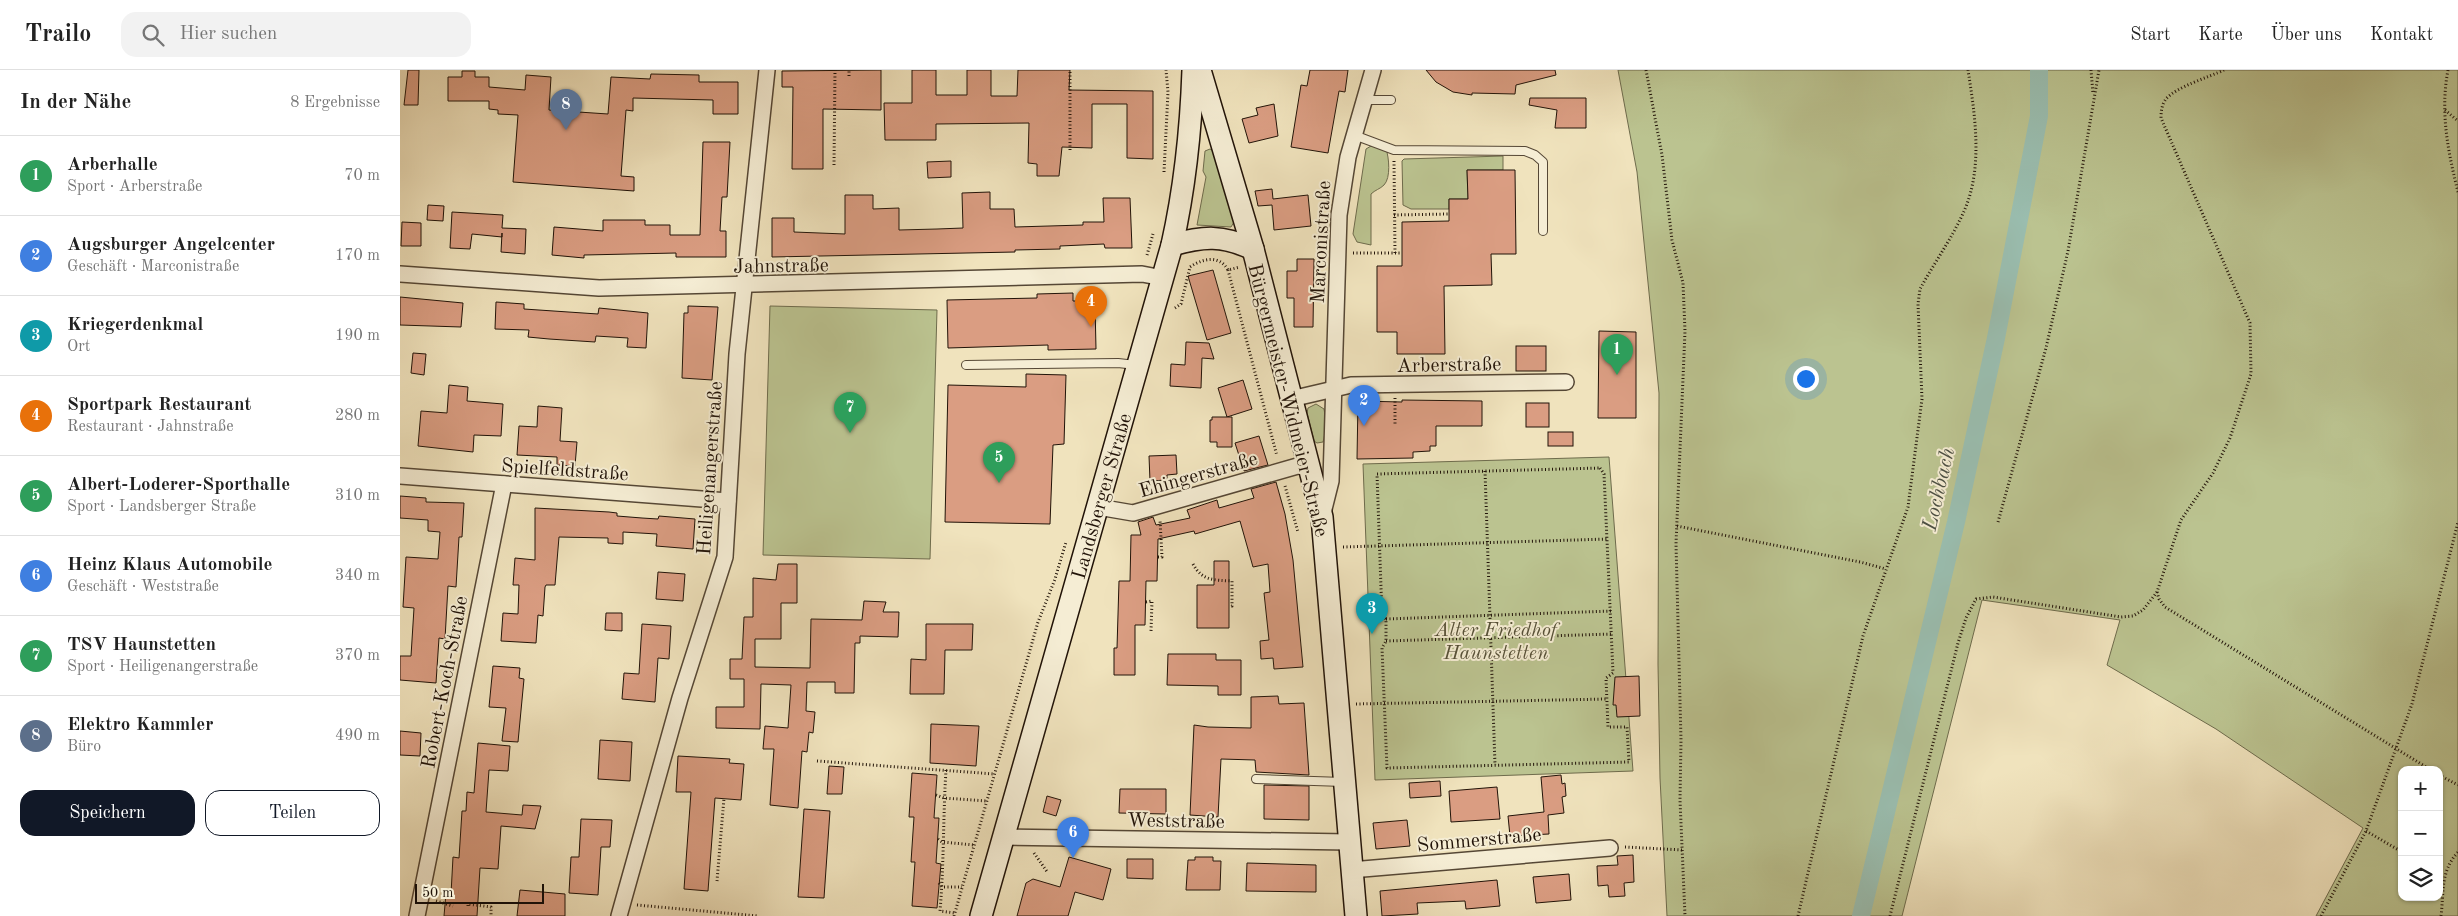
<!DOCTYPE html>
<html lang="de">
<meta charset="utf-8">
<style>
:root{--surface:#fff;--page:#f2f2f2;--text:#222;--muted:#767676;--line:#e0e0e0;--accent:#111827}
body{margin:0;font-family:"Old Standard TT",serif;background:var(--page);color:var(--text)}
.controls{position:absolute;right:15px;bottom:15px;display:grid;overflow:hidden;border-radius:10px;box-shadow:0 1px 4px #0004}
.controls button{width:45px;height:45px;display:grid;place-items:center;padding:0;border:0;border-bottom:1px solid var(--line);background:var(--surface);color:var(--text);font:25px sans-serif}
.scale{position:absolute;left:15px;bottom:12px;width:129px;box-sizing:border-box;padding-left:5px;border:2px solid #211308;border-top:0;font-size:14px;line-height:18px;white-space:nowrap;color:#211308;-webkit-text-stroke:4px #f5edd4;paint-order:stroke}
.you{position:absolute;left:1405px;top:308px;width:18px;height:18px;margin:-12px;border:4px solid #fff;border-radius:50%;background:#1a73e8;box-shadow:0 0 0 8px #1a73e833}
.badge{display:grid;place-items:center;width:32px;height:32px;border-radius:50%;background:var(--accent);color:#fff;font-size:16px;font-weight:700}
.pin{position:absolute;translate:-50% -41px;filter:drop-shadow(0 1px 2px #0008)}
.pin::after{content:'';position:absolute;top:26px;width:18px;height:15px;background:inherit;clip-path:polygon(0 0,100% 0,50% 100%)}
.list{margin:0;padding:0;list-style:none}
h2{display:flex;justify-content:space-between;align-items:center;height:65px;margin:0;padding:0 20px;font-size:21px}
h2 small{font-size:16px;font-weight:400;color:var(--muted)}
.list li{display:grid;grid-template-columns:32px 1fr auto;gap:15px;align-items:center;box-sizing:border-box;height:80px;padding:0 20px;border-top:1px solid var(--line)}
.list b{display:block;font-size:19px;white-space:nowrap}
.list p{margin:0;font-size:16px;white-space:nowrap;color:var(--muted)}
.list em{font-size:16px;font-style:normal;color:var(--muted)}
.actions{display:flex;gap:10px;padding:15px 20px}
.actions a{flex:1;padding:11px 0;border:1px solid var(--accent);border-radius:15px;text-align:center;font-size:18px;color:var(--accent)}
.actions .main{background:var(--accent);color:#fff}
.icon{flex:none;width:28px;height:28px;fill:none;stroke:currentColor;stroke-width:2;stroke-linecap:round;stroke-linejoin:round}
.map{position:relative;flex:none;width:2058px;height:846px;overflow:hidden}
header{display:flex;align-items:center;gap:30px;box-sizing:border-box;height:70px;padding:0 25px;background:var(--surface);border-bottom:1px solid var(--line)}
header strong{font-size:24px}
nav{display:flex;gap:28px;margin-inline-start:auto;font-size:18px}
.search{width:350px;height:45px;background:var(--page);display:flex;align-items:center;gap:12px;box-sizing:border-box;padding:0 18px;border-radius:15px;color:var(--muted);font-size:19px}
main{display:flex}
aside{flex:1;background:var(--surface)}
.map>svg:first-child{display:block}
.green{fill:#bbc390;stroke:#6e6b4c;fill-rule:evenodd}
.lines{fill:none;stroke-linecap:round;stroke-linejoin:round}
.canal{stroke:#9abeb0;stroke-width:18}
.building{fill:#da9d82;stroke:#211308}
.lane-casing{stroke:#554735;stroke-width:10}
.street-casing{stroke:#554735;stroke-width:18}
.secondary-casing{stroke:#211308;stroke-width:24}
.path{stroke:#211308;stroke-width:3;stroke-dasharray:1 2.5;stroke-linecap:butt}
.lane{stroke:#f5edd4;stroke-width:8}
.street{stroke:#f5edd4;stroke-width:15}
.secondary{stroke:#f5edd4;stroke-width:21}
.labels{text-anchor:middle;stroke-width:4;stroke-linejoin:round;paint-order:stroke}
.street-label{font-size:20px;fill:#211308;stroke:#f5edd4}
.park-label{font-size:20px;font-style:italic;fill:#575138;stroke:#f5edd4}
.water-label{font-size:21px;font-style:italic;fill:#4b4f43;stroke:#f5edd4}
</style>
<header>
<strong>Trailo</strong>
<div class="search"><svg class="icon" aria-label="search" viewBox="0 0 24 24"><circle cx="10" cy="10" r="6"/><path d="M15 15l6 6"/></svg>Hier suchen</div>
<nav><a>Start</a><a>Karte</a><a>Über uns</a><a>Kontakt</a></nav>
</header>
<main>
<aside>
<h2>In der Nähe<small>8 Ergebnisse</small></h2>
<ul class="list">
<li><span class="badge" style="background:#2e9e5b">1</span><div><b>Arberhalle</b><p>Sport · Arberstraße</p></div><em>70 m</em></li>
<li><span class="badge" style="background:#3f7fe0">2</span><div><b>Augsburger Angelcenter</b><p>Geschäft · Marconistraße</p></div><em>170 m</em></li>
<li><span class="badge" style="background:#0f9aa8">3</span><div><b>Kriegerdenkmal</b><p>Ort</p></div><em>190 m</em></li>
<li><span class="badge" style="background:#e8710a">4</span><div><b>Sportpark Restaurant</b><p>Restaurant · Jahnstraße</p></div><em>280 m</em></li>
<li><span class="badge" style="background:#2e9e5b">5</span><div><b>Albert-Loderer-Sporthalle</b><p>Sport · Landsberger Straße</p></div><em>310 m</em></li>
<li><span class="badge" style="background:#3f7fe0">6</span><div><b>Heinz Klaus Automobile</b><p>Geschäft · Weststraße</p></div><em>340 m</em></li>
<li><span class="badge" style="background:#2e9e5b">7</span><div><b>TSV Haunstetten</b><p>Sport · Heiligenangerstraße</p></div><em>370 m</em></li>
<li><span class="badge" style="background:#5c6f8a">8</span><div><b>Elektro Kammler</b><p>Büro</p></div><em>490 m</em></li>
</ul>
<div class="actions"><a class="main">Speichern</a><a>Teilen</a></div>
</aside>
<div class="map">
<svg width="2058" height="846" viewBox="0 0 2058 846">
<rect width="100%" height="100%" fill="#f0e3bd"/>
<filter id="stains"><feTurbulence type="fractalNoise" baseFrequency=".004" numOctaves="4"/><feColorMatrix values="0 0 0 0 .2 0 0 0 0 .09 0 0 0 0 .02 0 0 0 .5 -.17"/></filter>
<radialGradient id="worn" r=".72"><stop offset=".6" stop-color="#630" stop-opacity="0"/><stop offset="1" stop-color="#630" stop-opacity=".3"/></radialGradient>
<g class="green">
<path d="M1218 0H2058V846H1916L1963 758 1816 659 1707 595 1720 550 1582 530 1502 846H1267L1260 708 1258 594 1259 323 1237 102ZM2002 700H2039V827H2002Z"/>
<path d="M971 76 986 79C989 87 991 108 984 115 980 119 975 120 971 124V175L957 172 953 164 966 79Z"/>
<path d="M810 79 814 81 834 152 831 157 797 155 806 107 803 101 805 81Z"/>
<path d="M1103 86V100H1067L1068 129H1049V139H1011L1003 135 1002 91 1004 89Z"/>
<path d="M370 236 537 240 530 489 363 485Z"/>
<path d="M916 334 924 339C926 349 926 362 923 372L917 373 914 371 907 343 908 338Z"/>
<path d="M1209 387 1233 701 975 710 963 394Z"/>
</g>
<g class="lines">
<path class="canal" d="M1461 846 1556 452 1596 268 1639 46V0"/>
</g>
<g class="building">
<path d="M8 0H19L18 35H4Z"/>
<path d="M481 0V40L423 39V99H392L393 17H382V1Z"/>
<path d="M512 0H536V25H567V0H591V26H617L618 0H670L669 20 753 21V89L727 88V34H692V78L662 77 659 106H637V94L628 93 629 53 536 54V70H485L484 33H512Z"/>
<path d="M910 0H948L945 22 939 21 928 83 891 77 901 15 907 16Z"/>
<path d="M1026 0H1155L1156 5 1116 15 1115 24 1072 23V25L1053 22 1036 12Z"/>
<path d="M62 1H75V7H89V17L125 20 126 5 151 7 149 40 208 44 211 7 250 9 251 4 299 5V12H338V44H313V30L233 28V41L226 40 221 106 234 107V121L113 112 118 45 98 44V40L89 39V31H48V7H62Z"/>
<path d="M1130 28H1186V58H1155L1157 40 1129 35Z"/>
<path d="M874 34 878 66 849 73 842 49 858 45 856 38Z"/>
<path d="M303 72H330L327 127H322L320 161H326V187H276V183L184 185V188L152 185 154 157 203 161V150H245V155H270V165H300Z"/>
<path d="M551 91V107L528 108 527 92Z"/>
<path d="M1067 100H1115L1116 184H1091L1092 215 1044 216 1045 284H997V262H977V196H1002V152L1049 151V129H1068Z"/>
<path d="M872 119 873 129 908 125 911 156 874 160 872 135 858 136 855 121Z"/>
<path d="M590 122V139H614L615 157 683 155V152H704L703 128H730L732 178H705L704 174 660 176V179L615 180V182L372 187V148H394V162L445 164V125H473V139L499 138V160L537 159 563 158 562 123Z"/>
<path d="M28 135 44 136 43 151 27 150Z"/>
<path d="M52 142 103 145 102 158 126 159 125 184 101 182 102 163V167L72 164 70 179 50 178Z"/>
<path d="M2 152 21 153V176H1Z"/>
<path d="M897 189H914L913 257H894V228H887V201H897Z"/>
<path d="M813 200 831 263 807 270 788 206Z"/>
<path d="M673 223V231H684L685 235 695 234 696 279 648 280V275L548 278 547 230 637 228V224Z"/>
<path d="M0 227 63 233 61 257 0 255Z"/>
<path d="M96 232 124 234V239L198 244 199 238 248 243 246 278 227 277 228 268 196 266 195 272 149 269 128 267 129 260 95 259Z"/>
<path d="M288 236 318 237 312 310 282 308 284 243H288Z"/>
<path d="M1199 261 1236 262V348H1198Z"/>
<path d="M786 272 809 273 814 289 802 288 801 318 770 316 771 294 785 295Z"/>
<rect x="1116" y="276" width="30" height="25"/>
<path d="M13 283 26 284 24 305 11 303Z"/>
<path d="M626 304 666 305 664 374 653 375 650 454 545 452 548 315 626 317Z"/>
<path d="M843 310 852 339 827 347 818 318Z"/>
<path d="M49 315 68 317 67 331 103 334 101 366 74 365 73 382 18 376 21 341 47 343Z"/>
<path d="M1002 330 1082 331V356H1036V376H1030V381L1013 382V388L957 389 958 331 1002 332Z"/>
<rect x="1126" y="333" width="23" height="24"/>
<path d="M138 336 162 338 160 371 177 372 175 396 157 395V387L117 385 119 356 137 357Z"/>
<path d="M812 347H832V377H817V372H810V350H812Z"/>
<rect x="1148" y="362" width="25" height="14"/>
<path d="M859 366 868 395 844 401 835 373Z"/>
<path d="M776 385 777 404 767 405V410L750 411 749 386Z"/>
<path d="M876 412 885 444 893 490 903 597 874 599 873 588 861 589 860 571 869 570 864 523 870 522 868 494 853 497 840 451 795 464 794 461 758 469 757 511H746L745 555H735V605H714V578H717L719 511H730L731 465H741L738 452 753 447 756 455 790 448 787 440 817 430 819 438 854 428 851 419Z"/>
<path d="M0 426 26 428V432L64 433 62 467H59L56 517 48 516 45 569 39 568 36 613 0 610V586H11L14 538 3 537 6 487 38 489 40 462 28 461V450L0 448Z"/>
<path d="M135 438 209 442 217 443V446L242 448 258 449 259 446 295 449 293 479 256 476 257 464 223 462V474L208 473V468L159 467 155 515H146L145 517 143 546 138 545 136 573 101 571 103 543 118 544 119 515H113L115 488 135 490Z"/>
<path d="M814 491H829V558H797V515H814Z"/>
<path d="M378 494H397V533H381V569H355V597L410 598 411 549 462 550 464 531 486 532 483 542H499L498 567 460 566V573H455L454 623H435V612H407L406 641 415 642 413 663 409 662 407 682 402 681 398 738 370 735 374 679H363L365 656 388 658 391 615 361 614 360 659 316 658V637H344V609H330V589H342L344 547H353V508L376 510Z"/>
<path d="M258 502 285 504 283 531 256 529Z"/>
<path d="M206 543H222V561L205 560Z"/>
<path d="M242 554 271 556 269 589 258 588 255 632 222 629 224 603 239 604Z"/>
<path d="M526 554H573L572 580H545L544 624H510L511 589 526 590Z"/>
<path d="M768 584H816V590H841V625H818V616L767 615Z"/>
<path d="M93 596 120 598 119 608 124 609 118 672 102 671 106 638 89 637Z"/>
<path d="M1239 606 1240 646 1217 647 1216 635H1213L1215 607Z"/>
<path d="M878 626 879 634 904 633 909 705 856 702 855 690 821 689 818 747 790 745 794 655 808 657 851 658V627Z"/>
<path d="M531 654 579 656 576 696 530 693Z"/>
<path d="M0 661 21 663 20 686 0 685Z"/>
<path d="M200 670 232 672 230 711 198 709Z"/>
<path d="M78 673 110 676 108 701 89 700 86 742 122 745 123 735 141 736 135 759 101 756 98 799 80 798 77 846H44L46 823 51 824 53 787 59 788 62 741H66L67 722 74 723Z"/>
<path d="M278 686 330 689 329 693 344 694 341 730 315 728 308 821 284 819 291 722H276Z"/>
<path d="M429 696 444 697 442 724H427Z"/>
<path d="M512 703 537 705 534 748H539L536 793 541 794 537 838 512 836 515 792H511L514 747H509Z"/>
<path d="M1161 705 1162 714 1165 713 1166 726 1162 727 1164 743 1148 745 1149 764 1110 766 1108 746 1144 742 1141 707Z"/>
<path d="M1040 711 1041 726 1010 728 1009 713Z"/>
<path d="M864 715 909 716V750L864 749Z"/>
<path d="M1097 717 1100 749 1051 752 1049 721Z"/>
<path d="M720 719H766V744L719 743Z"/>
<path d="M647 726 661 730 656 746 643 742Z"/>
<path d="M404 739 430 741 424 828 398 827Z"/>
<path d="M181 749 212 750 210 777H201L198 825 169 823 171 787H179Z"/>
<path d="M1007 750 1010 776 976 779 973 753Z"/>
<path d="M1233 785 1234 812 1224 813 1225 826 1209 827 1208 815 1198 816 1197 796 1218 795 1217 786Z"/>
<path d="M669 787 711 799 703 830 675 822 668 846H617L626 813 633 809 660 817Z"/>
<path d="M795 787H813V791H821L820 820H786L788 790H795Z"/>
<path d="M727 789H753V809L727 808Z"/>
<path d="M847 793 916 795V822L846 821Z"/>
<path d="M1169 804 1171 830 1136 833 1133 807Z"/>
<path d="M1097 810 1100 836 1066 839 1065 831 1017 833 1018 844 982 846 980 821Z"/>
<path d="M120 820 165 824V846H117Z"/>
</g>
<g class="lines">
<defs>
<g id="lane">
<path d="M964 30H991"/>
<path d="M954 65 994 80 1125 81 1135 85 1143 92V161"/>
<path d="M566 295 718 293 736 295"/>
<path d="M856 709 943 712"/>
</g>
<g id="street">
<path d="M0 204 199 218 742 204 763 208"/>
<path d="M891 329 951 315 1166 312"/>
<path d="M0 406 328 431"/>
<path d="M698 437 733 443 908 393"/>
<path d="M923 443 931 411 939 145 948 87 973 0"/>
<path d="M603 767 949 772"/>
<path d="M951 800 1210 778"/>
<path d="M17 846 104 414"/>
<path d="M219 846 280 628 325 487 337 284 367 0"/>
</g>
<g id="secondary">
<path d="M800 0 853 179 922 447 956 846"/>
<path d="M772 175C804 166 822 165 853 179"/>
<path d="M581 846 772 175C785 117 791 59 793 0"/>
</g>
</defs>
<use href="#lane" class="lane-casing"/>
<use href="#street" class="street-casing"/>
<use href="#secondary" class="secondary-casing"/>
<g class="path">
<path d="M1246 0 1262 85 1272 170 1283 213 1285 261 1276 474 1281 670 1280 730 1285 846"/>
<path d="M1691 0 1693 24"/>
<path d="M2048 0C2040 42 2048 82 2058 122"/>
<path d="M449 6V0"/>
<path d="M2045 40 2058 51"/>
<path d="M670 80V0"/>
<path d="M994 91 995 183"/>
<path d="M434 95 435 0"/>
<path d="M764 102 768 22 766 0"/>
<path d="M994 145 1049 144"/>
<path d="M953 183H1002"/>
<path d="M747 185 753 164"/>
<path d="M828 200 877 386"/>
<path d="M775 238 781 234 790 197C802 189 819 184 828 200L840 197"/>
<path d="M995 328V355"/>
<path d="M1200 398 1204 404 1213 603 1206 608 1208 657H1227L1229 692 987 698 982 578 986 571V549L982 546 977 404Z"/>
<path d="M1085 401 1095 695"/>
<path d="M885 416 898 462"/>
<path d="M1598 452 1646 278 1668 181 1699 0"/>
<path d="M1277 456 1460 492 1486 499"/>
<path d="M943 477 1208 469"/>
<path d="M758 487H762L760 450"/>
<path d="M793 494C802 511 814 510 832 511V536H829"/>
<path d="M1757 522 1759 529 1765 537 2031 700"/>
<path d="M746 532 752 531 751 561"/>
<path d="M986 549 1211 541"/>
<path d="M986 571 1212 564"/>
<path d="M956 634 1207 629"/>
<path d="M417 691 594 704"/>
<path d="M546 700C543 748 544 794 540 841L555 843"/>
<path d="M2039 705 2058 715"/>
<path d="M536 725 544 728 587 731"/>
<path d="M1966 761 2002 782"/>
<path d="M538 769 542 772 574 775"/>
<path d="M1225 777 1283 780"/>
<path d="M634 783 648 803"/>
<path d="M317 811 324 728"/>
<path d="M539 813 542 817H562"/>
<path d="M36 831 53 836"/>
<path d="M237 835 358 846"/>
<path d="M68 836V834L91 837V846"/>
<path d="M554 846 638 552 655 509 666 472"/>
<path d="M1398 846 1463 566 1508 437 1522 329 1518 234 1520 219C1534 193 1553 167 1565 139 1583 96 1575 45 1568 0"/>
<path d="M1490 846 1558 573 1566 548 1576 529 1593 527 1721 547 1733 546 1743 540 1757 522 1781 450 1813 403 1830 368 1851 304 1850 253 1761 48C1761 41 1762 34 1766 29 1776 17 1809 7 1824 0"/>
<path d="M1921 846 1966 761 2012 634 2058 452"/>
<path d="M2041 846C2044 822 2040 802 2058 782"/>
</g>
<use href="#lane" class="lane"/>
<use href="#street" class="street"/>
<use href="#secondary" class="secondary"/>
</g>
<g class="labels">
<g class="street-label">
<text transform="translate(920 172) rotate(-87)" y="7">Marconistraße</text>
<text transform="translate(381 195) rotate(-1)" y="7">Jahnstraße</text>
<text transform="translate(1049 294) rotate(-1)" y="7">Arberstraße</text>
<text transform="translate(889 330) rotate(76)" y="7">Bürgermeister-Widmeier-Straße</text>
<text transform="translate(309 398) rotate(-86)" y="7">Heiligenangerstraße</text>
<text transform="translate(165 399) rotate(4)" y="7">Spielfeldstraße</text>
<text transform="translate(798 404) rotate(-16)" y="7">Ehingerstraße</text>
<text transform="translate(701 426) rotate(-74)" y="7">Landsberger Straße</text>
<text transform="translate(44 612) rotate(-79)" y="7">Robert-Koch-Straße</text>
<text transform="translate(776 750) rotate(1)" y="7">Weststraße</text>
<text transform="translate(1079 769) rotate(-5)" y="7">Sommerstraße</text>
</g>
<g class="park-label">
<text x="1096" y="566">Alter Friedhof<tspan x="1096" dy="23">Haunstetten</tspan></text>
</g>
<g class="water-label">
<text transform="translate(1538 419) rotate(-77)" y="7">Lochbach</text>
</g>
</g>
<rect width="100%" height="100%" filter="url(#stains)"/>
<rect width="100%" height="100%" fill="url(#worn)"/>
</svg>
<div class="controls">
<button>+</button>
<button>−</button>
<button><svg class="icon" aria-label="layers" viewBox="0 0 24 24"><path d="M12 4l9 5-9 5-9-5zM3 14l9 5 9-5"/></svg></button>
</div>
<div class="scale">50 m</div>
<div class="you"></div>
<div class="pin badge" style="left:1217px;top:305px;background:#2e9e5b">1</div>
<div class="pin badge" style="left:964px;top:356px;background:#3f7fe0">2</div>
<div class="pin badge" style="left:972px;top:564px;background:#0f9aa8">3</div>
<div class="pin badge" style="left:691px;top:257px;background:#e8710a">4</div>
<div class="pin badge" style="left:599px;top:413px;background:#2e9e5b">5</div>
<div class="pin badge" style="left:673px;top:788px;background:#3f7fe0">6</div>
<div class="pin badge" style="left:450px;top:363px;background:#2e9e5b">7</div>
<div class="pin badge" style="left:166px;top:60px;background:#5c6f8a">8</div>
</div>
</main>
